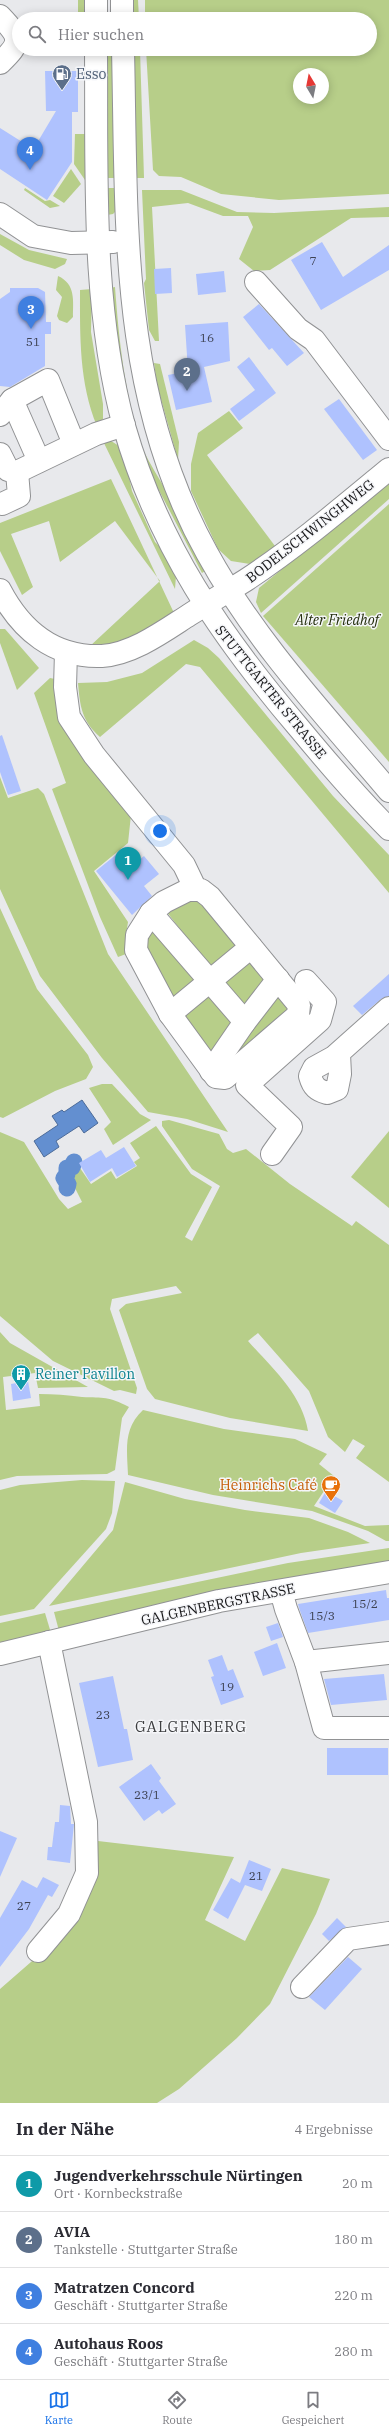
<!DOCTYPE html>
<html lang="de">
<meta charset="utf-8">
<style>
:root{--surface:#fff;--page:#f7f7f7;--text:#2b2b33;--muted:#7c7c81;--line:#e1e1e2;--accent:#1a73e8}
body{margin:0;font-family:"IBM Plex Serif",serif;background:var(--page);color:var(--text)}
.compass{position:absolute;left:293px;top:68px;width:36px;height:36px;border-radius:50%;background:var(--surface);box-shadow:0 2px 10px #0003;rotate:350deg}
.you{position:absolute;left:160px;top:831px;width:14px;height:14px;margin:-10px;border:3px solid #fff;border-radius:50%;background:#1a73e8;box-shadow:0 0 0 6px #1a73e833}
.badge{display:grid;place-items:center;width:26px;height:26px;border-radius:50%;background:var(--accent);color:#fff;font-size:13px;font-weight:700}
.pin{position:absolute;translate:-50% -33px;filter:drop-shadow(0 1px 2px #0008)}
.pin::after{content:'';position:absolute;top:21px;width:14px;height:12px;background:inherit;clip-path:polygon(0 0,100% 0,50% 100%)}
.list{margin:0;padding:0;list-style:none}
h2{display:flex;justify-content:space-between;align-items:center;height:52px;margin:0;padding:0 16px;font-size:17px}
h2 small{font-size:13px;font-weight:400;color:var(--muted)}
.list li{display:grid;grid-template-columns:26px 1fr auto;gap:12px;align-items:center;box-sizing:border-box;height:56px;padding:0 16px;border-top:1px solid var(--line)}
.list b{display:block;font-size:15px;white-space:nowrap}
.list p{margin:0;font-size:13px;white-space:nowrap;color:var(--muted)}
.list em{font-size:13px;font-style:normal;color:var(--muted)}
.icon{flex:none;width:22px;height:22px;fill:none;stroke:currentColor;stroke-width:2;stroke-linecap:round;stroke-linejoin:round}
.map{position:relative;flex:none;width:389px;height:2103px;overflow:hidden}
.search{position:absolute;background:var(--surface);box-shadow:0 2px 10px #0003;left:12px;right:12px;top:12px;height:44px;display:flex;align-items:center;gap:10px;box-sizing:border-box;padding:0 14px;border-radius:22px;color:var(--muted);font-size:15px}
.sheet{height:276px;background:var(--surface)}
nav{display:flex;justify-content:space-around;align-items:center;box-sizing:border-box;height:56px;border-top:1px solid var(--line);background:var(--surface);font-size:11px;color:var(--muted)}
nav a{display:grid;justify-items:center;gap:2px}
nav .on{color:var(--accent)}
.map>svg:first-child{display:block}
.green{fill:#b7ce89;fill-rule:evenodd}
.water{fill:#638fd0;stroke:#4c6b99}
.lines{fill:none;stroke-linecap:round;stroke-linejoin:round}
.canal{stroke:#638fd0;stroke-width:17}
.building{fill:#afc2fe}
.minor-casing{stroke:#919294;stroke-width:24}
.major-casing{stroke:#919294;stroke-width:24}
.minor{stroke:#fff;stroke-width:22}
.major{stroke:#fff;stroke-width:22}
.labels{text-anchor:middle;stroke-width:3;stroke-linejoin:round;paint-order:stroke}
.number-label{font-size:12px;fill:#3e4253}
.service-label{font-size:14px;fill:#4e5e75;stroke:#f5f6f9;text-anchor:start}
.street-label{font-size:14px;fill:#18181a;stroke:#f5f6f9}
.park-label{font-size:14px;font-style:italic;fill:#242e0c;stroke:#f5f6f9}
.culture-label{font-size:14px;fill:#0d838f;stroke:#f5f6f9;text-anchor:start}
.food-label{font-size:14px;fill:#c56008;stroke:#f5f6f9;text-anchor:end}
.neighbourhood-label{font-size:15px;letter-spacing:1px;fill:#3c3d3f;stroke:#f5f6f9}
</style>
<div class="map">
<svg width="389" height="2103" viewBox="0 0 389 2103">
<rect width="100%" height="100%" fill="#e8e9ec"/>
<g class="green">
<rect x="78" y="0" width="10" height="19"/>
<path d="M132 0H138L139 19H132Z"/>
<path d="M145 0H389V194L279 200 221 194 181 177 159 176 153 170 146 49H370V19H145ZM299 74H323V98H299Z"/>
<path d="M106 49H115L118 178H106Z"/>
<path d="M133 49H140L144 178H136Z"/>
<path d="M75 134H86L88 178 85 180 74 164Z"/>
<path d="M71 169 81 184 64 203 53 196Z"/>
<path d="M25 188 45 201 50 200 60 206 50 208 24 190Z"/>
<path d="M106 188H118L117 210 113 214 107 215Z"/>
<path d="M142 190H181L237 212 274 213 389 207V217L351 218 270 270 254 271 239 259 253 227 248 216H223L188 203 152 207 159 341H155L149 330 144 283 146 279Z"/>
<path d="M0 234 29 250 67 259 65 264 55 269 24 260 0 245Z"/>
<path d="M58 276C76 284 73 301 73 317L67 323 59 320 57 316 62 297 56 290Z"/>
<path d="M115 287C119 341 125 398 143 449 150 465 160 479 168 494 181 519 193 545 205 571L202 573 149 471 123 388 110 288Z"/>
<path d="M92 289 91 332 103 404V419L97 426C79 383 80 336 80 290Z"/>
<path d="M154 363 160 364 179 442 178 460 157 385Z"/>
<path d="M229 411 243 428 207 455 275 546 250 564 231 561 218 549 191 491V464L198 433Z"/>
<path d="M102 439H108L119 446 126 463 132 491 155 542 163 550 176 576 175 589Z"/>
<path d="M111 479 174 613 124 647H89L160 581 115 521 60 562 49 521 11 534 33 587 22 595 0 551V523Z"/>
<path d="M389 481V499L261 613 256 602 259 588Z"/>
<path d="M389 504V762L263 616Z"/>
<path d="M0 629H5L39 668 17 690 0 643Z"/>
<path d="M194 640 208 648 219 658 333 796 389 855V893L200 667 186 664 100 737C82 721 80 707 78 683L107 682 142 673Z"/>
<path d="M50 678 55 679 131 815 128 843 94 871 128 922 125 941 126 954 118 957 100 917 52 789 66 783 34 693Z"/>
<path d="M0 777 8 798 38 788 44 794 108 954 228 1132 187 1119 148 1112 102 1058 40 976 0 889Z"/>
<path d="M196 897 243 947 212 970 166 911Z"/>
<path d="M0 908 37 989 88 1055 93 1067 86 1079 55 1091 3 1118 0 1117Z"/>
<path d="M152 926 198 980 172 1002 143 939Z"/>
<path d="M249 957 270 978 247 1012 220 981Z"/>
<path d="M280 990 293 1009 224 1070Z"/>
<path d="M209 991 237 1024 211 1061 179 1015Z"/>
<path d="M102 1084H112L140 1114 151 1120 113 1145 104 1129 111 1122 89 1088Z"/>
<path d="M169 1120 219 1134 227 1149 233 1153 246 1149 290 1184 352 1226 356 1221 389 1245V1482L356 1458 365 1446 353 1439 345 1452 328 1437 309 1391 258 1333 248 1341C272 1368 302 1394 308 1431L230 1418 155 1399 147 1389 119 1310 126 1304 182 1293 176 1286 112 1299 110 1309 137 1388 136 1394 120 1390 114 1391 53 1361 0 1316V1132L24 1142 59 1199 68 1209 82 1202 70 1178 80 1168 91 1184 111 1171 116 1179 137 1166 134 1162 140 1158 130 1143 156 1126 191 1174 212 1187 185 1237 192 1241 220 1186 192 1169 162 1126V1121Z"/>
<path d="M389 1131V1208L351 1177Z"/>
<path d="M0 1332 10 1343 88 1387 38 1388 35 1373 3 1377 6 1410 40 1406 39 1394C54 1394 67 1395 82 1397 104 1398 108 1396 129 1407L122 1418 115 1470 107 1474 17 1476 0 1480Z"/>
<path d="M143 1410 224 1429 295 1439 327 1454 319 1464 334 1476 314 1506 365 1526 389 1525V1541H386L368 1531 312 1511 213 1495 128 1475C127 1449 123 1429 143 1410Z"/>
<path d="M82 1480 115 1481 112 1513 106 1529 34 1609 0 1616V1490L20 1485Z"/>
<path d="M125 1482 185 1499 245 1510 309 1518 348 1532 370 1543 301 1553 49 1606 113 1530Z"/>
<path d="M389 1548V1564L59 1631 54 1612 288 1563Z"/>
<path d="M45 1613 51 1633 0 1646V1623Z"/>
<path d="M98 1841 234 1857 205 1920 245 1941 282 1868 330 1879 316 1914 270 2004 237 2038 179 2089 157 2103H0V1989L39 1955 91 1881 98 1857Z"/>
</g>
<path class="water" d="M82 1100 98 1123 84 1133 79 1126 56 1141 59 1147 44 1157 34 1141 58 1125 52 1116 62 1110 64 1112Z"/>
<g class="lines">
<path class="canal" d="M67 1188 68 1184 64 1178 67 1174V1168L72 1167 74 1162"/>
</g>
<g class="building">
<path d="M45 71H78V112H72V162L47 200 0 169V128L27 145 31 139 37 143 56 111H46Z"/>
<path d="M322 242 343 277 389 245V270L321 310 291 260Z"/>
<path d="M171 268 172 293 155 294 154 269Z"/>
<path d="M224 271 226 292 198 295 196 274Z"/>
<path d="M10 288H38L45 292 46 322H51V334H45V366L10 387 0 386V299L10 292Z"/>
<path d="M259 304 304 353 287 366 272 348 269 350 243 317Z"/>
<path d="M228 322 230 361 204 367 212 402 176 410 168 375 188 371 185 325Z"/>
<path d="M249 357 276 393 239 421 230 409 255 390 237 367Z"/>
<path d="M339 399 377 450 363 460 324 409Z"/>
<path d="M2 735 21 791 8 795 0 772V736Z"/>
<path d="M117 854 128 869 144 856 159 874 144 886 152 896 132 915 96 871Z"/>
<path d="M389 974V996L381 999 362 1015 353 1006Z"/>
<path d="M124 1147 136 1166 117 1177 112 1168 90 1182 79 1163 101 1150 106 1158Z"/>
<path d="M28 1381 31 1398 13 1401 11 1384Z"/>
<path d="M326 1491 343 1501 335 1513 319 1503Z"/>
<path d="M386 1590 387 1598H389V1620L308 1633 299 1608 298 1604Z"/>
<path d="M278 1623 283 1637 271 1641 266 1627Z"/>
<path d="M277 1643 286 1668 263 1676 254 1652Z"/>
<path d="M222 1655 228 1671 233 1669 244 1697 221 1705 211 1677 214 1676 208 1660Z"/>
<path d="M384 1674 387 1700 331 1705 324 1679Z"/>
<path d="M113 1676 124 1729H127L133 1760 98 1767 79 1683Z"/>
<rect x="327" y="1748" width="61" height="27"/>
<path d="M151 1764 161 1778 159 1781 176 1804 162 1814 159 1810 144 1821 119 1787Z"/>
<path d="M60 1805 70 1806 71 1824H74L70 1863 47 1860 48 1847H52L55 1822H59Z"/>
<path d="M0 1831 17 1838 0 1877Z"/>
<path d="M249 1860 271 1869 262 1891 245 1885 228 1919 213 1910 231 1878 240 1883Z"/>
<path d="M43 1877 59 1885 52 1897 48 1895 29 1929 0 1967V1918L22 1880 37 1888Z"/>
<path d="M337 1918 346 1927 329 1941 322 1934Z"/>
<path d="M348 1957 362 1969 325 2010 309 1997Z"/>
</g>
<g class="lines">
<defs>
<g id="minor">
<path d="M0 16C21 38 22 42 0 63"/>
<path d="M256 282 298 329 314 340 389 439"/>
<path d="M12 400 39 461"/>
<path d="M0 415 12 400 48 380 74 444"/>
<path d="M0 454 8 470 17 472 96 434 124 425"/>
<path d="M2 504 19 496 17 472"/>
<path d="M0 590C21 630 54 658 102 656 133 654 164 631 189 615 208 603 227 592 246 580 296 547 343 507 389 469"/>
<path d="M66 652 65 687 69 717 94 755 184 865 196 890"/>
<path d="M188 890H201L210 897 299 1005 298 1015 225 1078 216 1077 170 1014 136 950 137 935 151 913 164 902Z"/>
<path d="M151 913 240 1016 244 1023 211 1071"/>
<path d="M170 1014 251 947"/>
<path d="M244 1023 278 979"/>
<path d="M339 1054 340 1074 337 1089 327 1093C317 1090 313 1087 310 1076L314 1068 334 1057 389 1008"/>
<path d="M272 1154 291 1127 247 1085 320 1020 325 1002 306 981"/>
<path d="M281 1591 286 1609 306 1662 324 1728H389"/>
<path d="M0 1654 219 1601 389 1572"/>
<path d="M306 1662 389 1653"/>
<path d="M38 1951 69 1914 87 1873 86 1822 49 1642"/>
<path d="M302 1987 348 1939 389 1933"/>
</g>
<g id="major">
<path d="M96 0V19"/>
<path d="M122 0V19"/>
<path d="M96 49C97 174 91 304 124 426 158 545 220 635 299 728 328 763 357 797 389 829"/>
<path d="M123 49C127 224 119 395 207 553 255 641 325 715 389 791"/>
<path d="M0 214 33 236 71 243 113 242"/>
</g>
</defs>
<use href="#minor" class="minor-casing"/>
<use href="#major" class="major-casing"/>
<use href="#minor" class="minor"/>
<use href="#major" class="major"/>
</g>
<defs>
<symbol id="fuel-pin" viewBox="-11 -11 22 30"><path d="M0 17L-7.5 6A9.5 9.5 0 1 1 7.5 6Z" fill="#5c6f8a" stroke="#f5f6f9"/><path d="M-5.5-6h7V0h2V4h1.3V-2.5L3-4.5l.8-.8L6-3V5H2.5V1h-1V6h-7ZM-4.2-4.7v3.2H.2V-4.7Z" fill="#fff"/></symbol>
<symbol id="building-pin" viewBox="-11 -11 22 30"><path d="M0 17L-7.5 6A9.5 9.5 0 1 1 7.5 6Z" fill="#0f9aa8" stroke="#f5f6f9"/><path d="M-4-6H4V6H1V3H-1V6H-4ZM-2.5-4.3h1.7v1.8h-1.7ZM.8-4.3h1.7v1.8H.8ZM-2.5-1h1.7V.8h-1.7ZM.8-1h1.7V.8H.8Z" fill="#fff"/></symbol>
<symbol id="cafe-pin" viewBox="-11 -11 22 30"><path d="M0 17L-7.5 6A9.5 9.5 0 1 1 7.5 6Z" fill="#e8710a" stroke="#f5f6f9"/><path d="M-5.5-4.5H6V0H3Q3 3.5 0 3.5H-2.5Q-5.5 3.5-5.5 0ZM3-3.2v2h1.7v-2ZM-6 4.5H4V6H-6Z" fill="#fff"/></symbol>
</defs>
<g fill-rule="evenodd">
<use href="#fuel-pin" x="51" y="63" width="22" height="30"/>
<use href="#building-pin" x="10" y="1363" width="22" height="30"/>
<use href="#cafe-pin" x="320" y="1474" width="22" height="30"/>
</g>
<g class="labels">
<g class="number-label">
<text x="313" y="265">7</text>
<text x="207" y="342">16</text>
<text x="33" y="346">51</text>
<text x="365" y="1608">15/2</text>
<text x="322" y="1620">15/3</text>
<text x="227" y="1691">19</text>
<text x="103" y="1719">23</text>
<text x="147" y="1799">23/1</text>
<text x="256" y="1880">21</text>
<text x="24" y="1910">27</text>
</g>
<g class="service-label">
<text x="76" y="79">Esso</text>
</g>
<g class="street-label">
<text transform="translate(310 531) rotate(-38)" y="5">BODELSCHWINGHWEG</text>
<text transform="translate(271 692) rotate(51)" y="5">STUTTGARTER STRASSE</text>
<text transform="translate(218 1604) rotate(-12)" y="5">GALGENBERGSTRASSE</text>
</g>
<g class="park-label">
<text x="337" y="625">Alter Friedhof</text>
</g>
<g class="culture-label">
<text x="35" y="1379">Reiner Pavillon</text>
</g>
<g class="food-label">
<text x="317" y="1490">Heinrichs Café</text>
</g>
<g class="neighbourhood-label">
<text x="191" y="1732">GALGENBERG</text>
</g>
</g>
</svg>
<svg class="compass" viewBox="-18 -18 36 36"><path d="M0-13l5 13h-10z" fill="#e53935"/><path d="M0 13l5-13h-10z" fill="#7c7c81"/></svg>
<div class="you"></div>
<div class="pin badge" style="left:128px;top:880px;background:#0f9aa8">1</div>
<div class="pin badge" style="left:187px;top:391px;background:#5c6f8a">2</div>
<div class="pin badge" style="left:31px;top:329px;background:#3f7fe0">3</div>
<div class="pin badge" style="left:30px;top:170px;background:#3f7fe0">4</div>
<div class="search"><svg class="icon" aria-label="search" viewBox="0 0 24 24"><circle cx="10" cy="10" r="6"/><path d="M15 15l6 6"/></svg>Hier suchen</div>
</div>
<section class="sheet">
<h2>In der Nähe<small>4 Ergebnisse</small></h2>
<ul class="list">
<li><span class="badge" style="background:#0f9aa8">1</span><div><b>Jugendverkehrsschule Nürtingen</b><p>Ort · Kornbeckstraße</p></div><em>20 m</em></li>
<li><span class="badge" style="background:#5c6f8a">2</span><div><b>AVIA</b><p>Tankstelle · Stuttgarter Straße</p></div><em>180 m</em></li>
<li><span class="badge" style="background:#3f7fe0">3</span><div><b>Matratzen Concord</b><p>Geschäft · Stuttgarter Straße</p></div><em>220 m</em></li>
<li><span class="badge" style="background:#3f7fe0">4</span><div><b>Autohaus Roos</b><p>Geschäft · Stuttgarter Straße</p></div><em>280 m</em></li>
</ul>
</section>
<nav>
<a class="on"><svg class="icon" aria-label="map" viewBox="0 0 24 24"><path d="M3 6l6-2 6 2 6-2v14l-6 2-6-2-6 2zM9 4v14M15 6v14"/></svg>Karte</a>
<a><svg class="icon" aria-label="directions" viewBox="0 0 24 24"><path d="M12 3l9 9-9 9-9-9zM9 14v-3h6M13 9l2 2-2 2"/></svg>Route</a>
<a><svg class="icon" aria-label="saved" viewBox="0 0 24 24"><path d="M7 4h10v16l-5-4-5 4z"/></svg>Gespeichert</a>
</nav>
